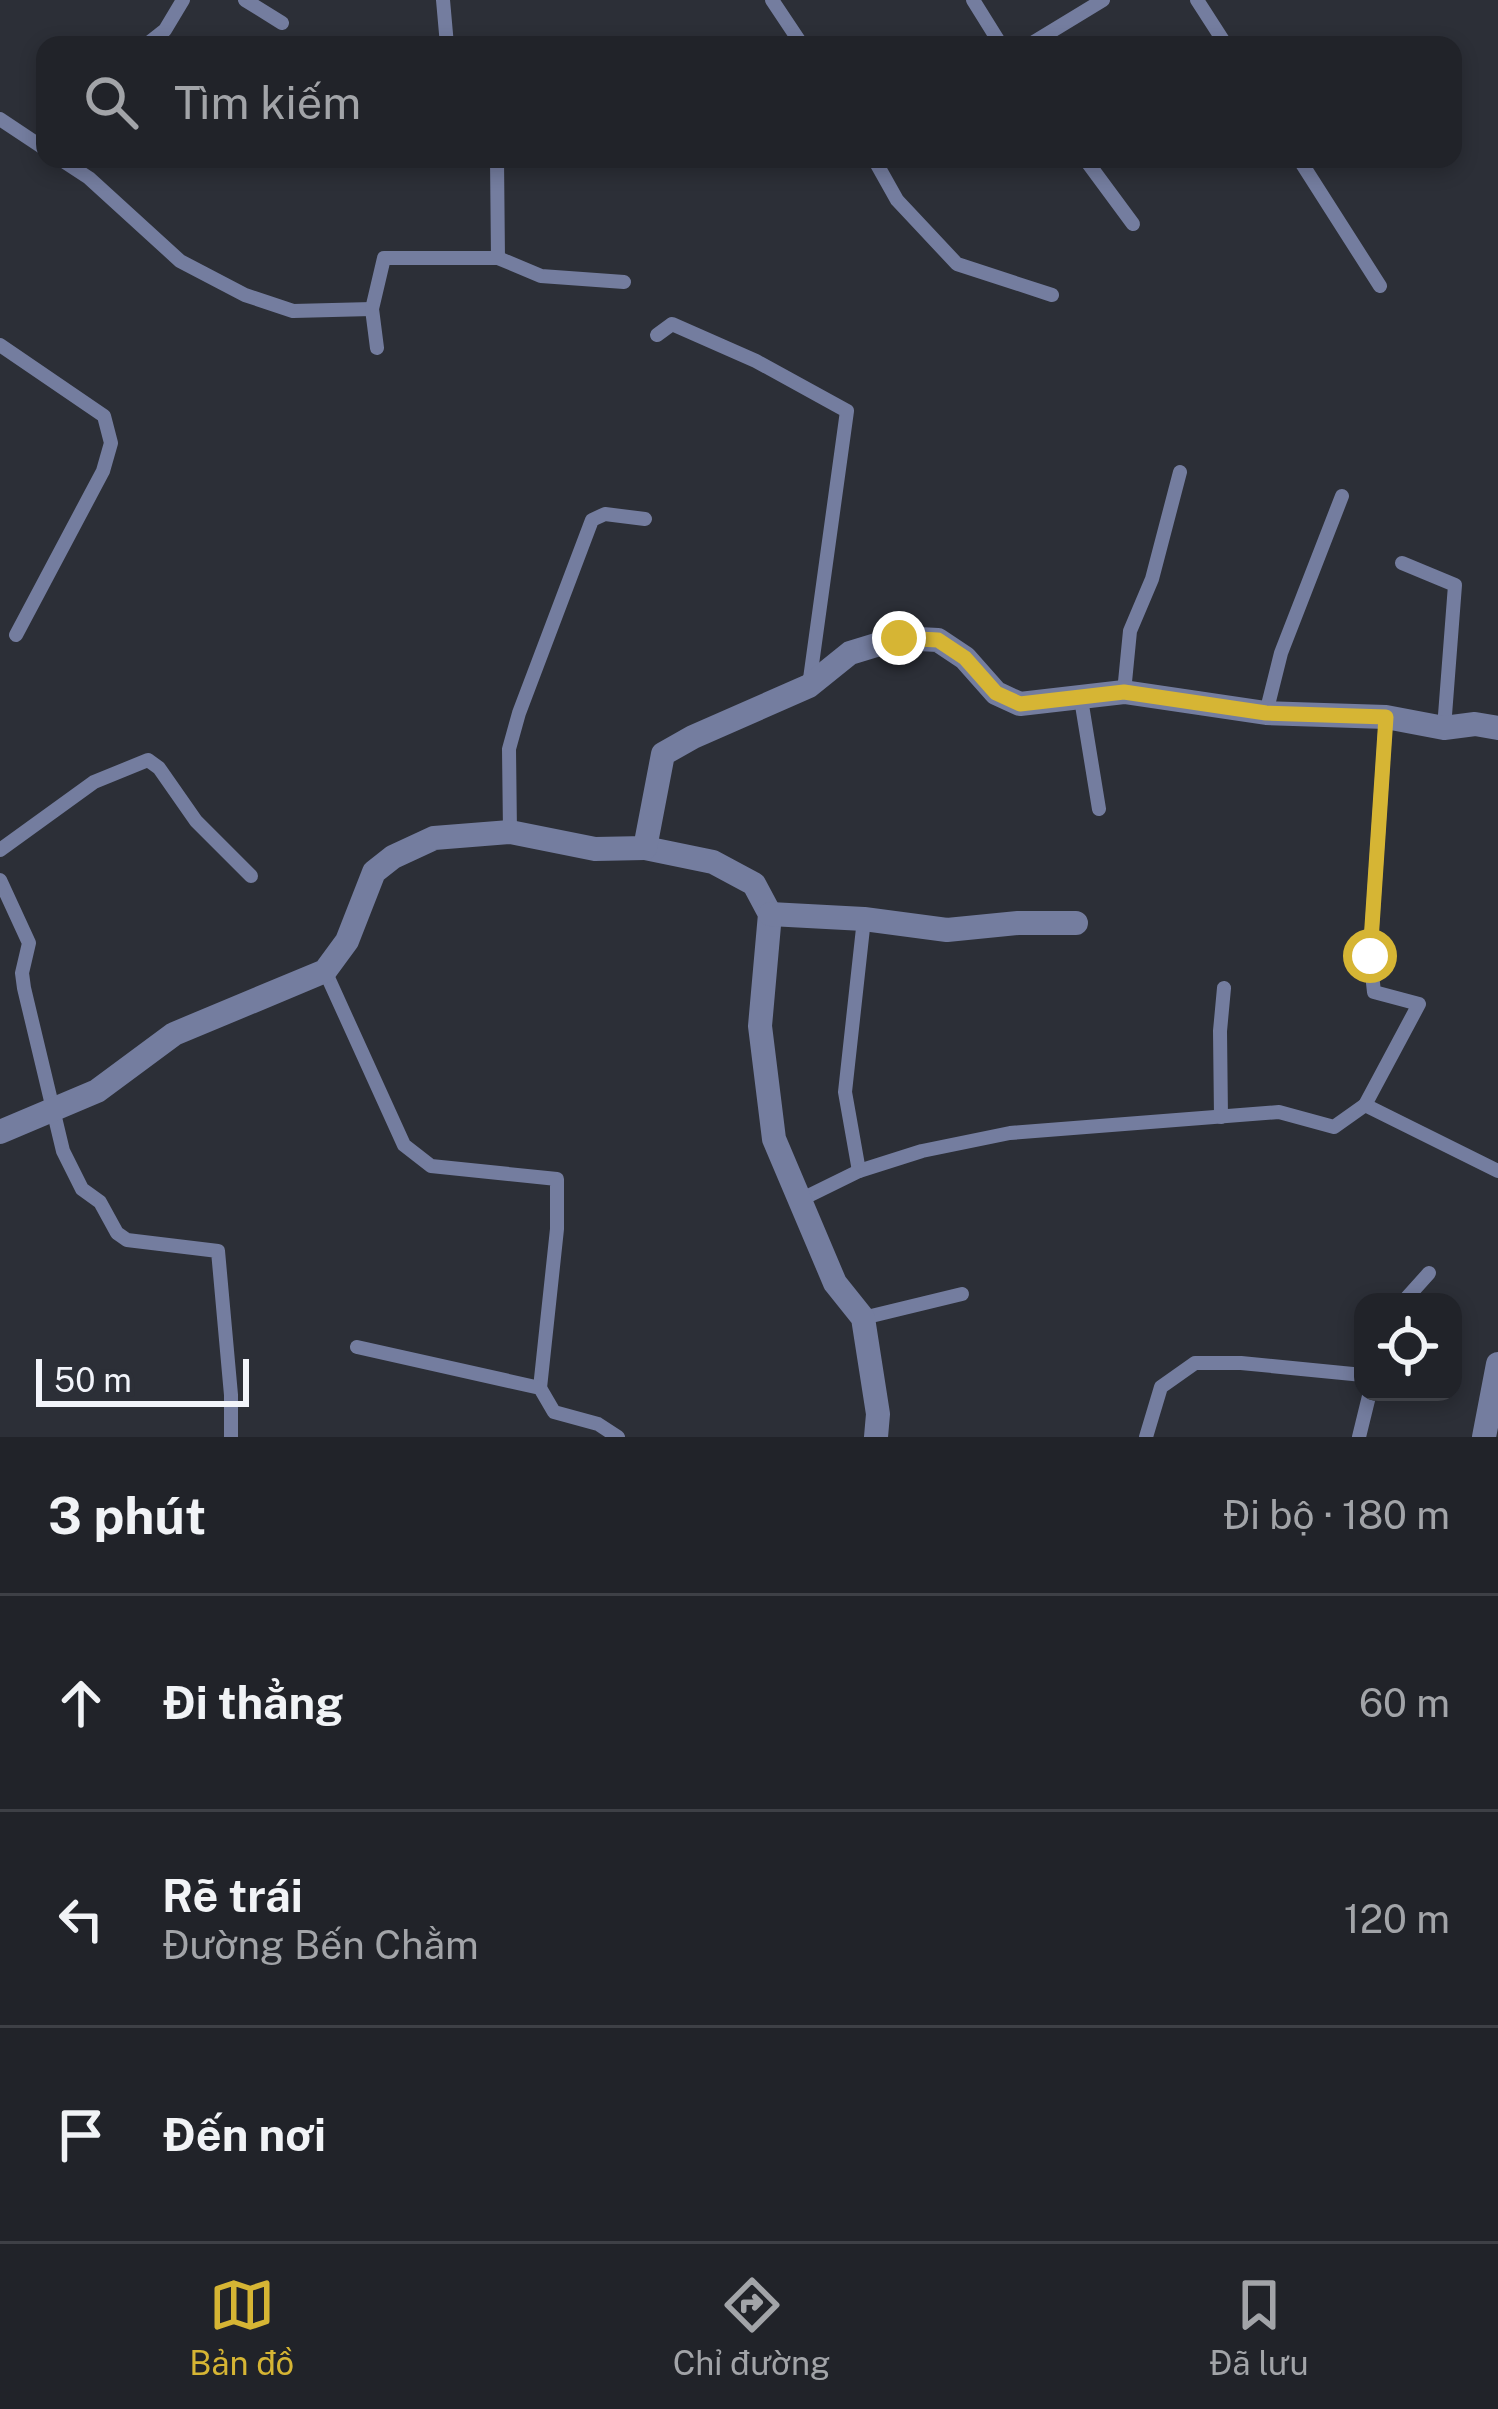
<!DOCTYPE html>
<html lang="vi">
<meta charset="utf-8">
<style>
:root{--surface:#212329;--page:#2d2f35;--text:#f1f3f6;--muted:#a2a4a8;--line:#3e4046;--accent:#d6b534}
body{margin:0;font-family:"Public Sans",sans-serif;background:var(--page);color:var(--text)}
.controls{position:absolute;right:36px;bottom:36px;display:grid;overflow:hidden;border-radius:24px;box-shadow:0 6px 18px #0003}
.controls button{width:108px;height:108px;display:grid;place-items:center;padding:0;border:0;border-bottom:3px solid var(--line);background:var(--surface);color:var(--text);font:60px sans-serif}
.scale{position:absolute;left:36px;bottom:30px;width:213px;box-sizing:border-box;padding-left:12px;border:6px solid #f2f4fa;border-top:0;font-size:33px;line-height:42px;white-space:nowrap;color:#f2f4fa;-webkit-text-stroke:9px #2c2f37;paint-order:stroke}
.stop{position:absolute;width:36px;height:36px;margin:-27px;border:9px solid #d6b534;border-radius:50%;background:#fff}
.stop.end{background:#d6b534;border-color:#fff;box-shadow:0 3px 12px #0008}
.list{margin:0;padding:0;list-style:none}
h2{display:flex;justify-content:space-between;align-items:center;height:156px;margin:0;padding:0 48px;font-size:51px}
h2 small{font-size:39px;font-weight:400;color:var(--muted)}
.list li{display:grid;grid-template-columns:78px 1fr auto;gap:36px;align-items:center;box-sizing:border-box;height:216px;padding:0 48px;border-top:3px solid var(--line)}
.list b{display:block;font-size:45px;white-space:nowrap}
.list p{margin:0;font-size:39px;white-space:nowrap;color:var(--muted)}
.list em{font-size:39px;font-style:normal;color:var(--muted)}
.icon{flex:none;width:66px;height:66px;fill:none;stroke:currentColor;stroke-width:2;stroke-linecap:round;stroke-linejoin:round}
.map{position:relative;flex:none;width:1498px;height:1437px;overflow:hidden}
.search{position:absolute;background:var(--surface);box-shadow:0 6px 18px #0003;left:36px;right:36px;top:36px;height:132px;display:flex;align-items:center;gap:30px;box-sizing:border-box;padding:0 42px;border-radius:24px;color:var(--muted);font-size:45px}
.sheet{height:804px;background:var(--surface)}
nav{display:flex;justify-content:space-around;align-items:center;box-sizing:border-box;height:168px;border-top:3px solid var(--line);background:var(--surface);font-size:33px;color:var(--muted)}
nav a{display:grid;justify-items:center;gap:6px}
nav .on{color:var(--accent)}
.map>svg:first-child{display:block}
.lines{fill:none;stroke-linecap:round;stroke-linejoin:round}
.lane{stroke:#747d9f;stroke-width:14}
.street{stroke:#747d9f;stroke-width:24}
.route{stroke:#d6b534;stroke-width:15}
</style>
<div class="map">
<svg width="1498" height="1437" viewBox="0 0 1498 1437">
<rect width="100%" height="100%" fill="#2c2f37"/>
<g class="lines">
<g class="lane">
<path d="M245 0 282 23"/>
<path d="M443 0 447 45"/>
<path d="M772 0 802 45"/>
<path d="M973 0 1001 45"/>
<path d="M1197 0 1226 45"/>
<path d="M146 45 165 30 183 0"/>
<path d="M1029 45 1103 0"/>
<path d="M0 119 45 149"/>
<path d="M60 159 89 178 180 261 245 295 293 311 372 309"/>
<path d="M874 159 897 200 957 264 1052 295"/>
<path d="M1085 159 1133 224"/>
<path d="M1299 159 1380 286"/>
<path d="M498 258 541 276 624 282"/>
<path d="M657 335 672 324 756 361 847 411 809 686"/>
<path d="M0 345 104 416 111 443 103 471 16 635"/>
<path d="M377 348 372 309 384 258H498L497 159"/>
<path d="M1402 563 1455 585 1444 728"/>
<path d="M1124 692 1130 631 1152 579 1180 472"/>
<path d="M1081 699 1099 809"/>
<path d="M1266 713 1281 653 1342 496"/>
<path d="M510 832 509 749 519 713 592 520 605 514 645 519"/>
<path d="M0 850 94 782 148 760 159 768 196 821 251 876"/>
<path d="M0 880 29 943 22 973 24 988 63 1151 82 1189 100 1202 117 1233 127 1240 218 1251 231 1395V1437"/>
<path d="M325 971 404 1145 431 1166 557 1179V1229L540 1388"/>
<path d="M1365 1105 1419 1004 1374 992 1370 956 1386 717"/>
<path d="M1221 1117 1220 1031 1224 988"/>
<path d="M859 1171 845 1092 864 919"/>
<path d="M802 1199 859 1171 922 1151 1010 1133 1279 1112 1334 1127 1365 1105 1498 1171"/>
<path d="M1403 1302 1429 1273"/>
<path d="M863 1318 962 1294"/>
<path d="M357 1347 540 1388 554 1412 598 1424 618 1437"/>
<path d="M1146 1437 1161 1387 1195 1363H1241L1363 1375"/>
<path d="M1359 1437 1370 1392"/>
</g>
<g class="street">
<path d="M645 848 713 862 754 884 770 914 760 1026 774 1139 835 1283 863 1318 878 1414 876 1437"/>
<path d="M770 914 864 919 947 930 1018 923H1076"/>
<path d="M0 1132 97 1091 174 1034 325 971 347 941 374 872 393 857 434 838 510 832 595 849 645 848 663 754 693 737 809 686 850 653 899 638 938 640 965 658 996 693 1020 704 1124 692 1266 713 1386 717 1444 728 1475 724 1498 728"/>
<path d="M1484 1437 1498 1364"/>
</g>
</g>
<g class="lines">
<path class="route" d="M899 638 938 640 965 658 996 693 1020 704 1124 692 1266 713 1386 717 1370 956"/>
</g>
</svg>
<div class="controls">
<button><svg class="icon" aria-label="locate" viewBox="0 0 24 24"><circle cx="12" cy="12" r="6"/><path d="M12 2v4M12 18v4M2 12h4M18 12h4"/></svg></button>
</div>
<div class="scale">50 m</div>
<div class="stop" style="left:1370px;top:956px"></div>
<div class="stop end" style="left:899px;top:638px"></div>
<div class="search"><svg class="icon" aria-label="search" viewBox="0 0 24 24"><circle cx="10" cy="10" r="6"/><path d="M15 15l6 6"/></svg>Tìm kiếm</div>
</div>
<section class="sheet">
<h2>3 phút<small>Đi bộ · 180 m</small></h2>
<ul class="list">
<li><svg class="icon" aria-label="ahead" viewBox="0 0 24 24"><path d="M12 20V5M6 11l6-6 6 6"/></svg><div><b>Đi thẳng</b></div><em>60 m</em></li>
<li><svg class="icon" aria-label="left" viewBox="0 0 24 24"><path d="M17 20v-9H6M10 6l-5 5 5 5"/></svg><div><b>Rẽ trái</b><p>Đường Bến Chằm</p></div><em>120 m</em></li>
<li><svg class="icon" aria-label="arrive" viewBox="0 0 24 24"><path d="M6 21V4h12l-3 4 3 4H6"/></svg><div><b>Đến nơi</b></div></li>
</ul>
</section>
<nav>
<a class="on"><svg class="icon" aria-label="map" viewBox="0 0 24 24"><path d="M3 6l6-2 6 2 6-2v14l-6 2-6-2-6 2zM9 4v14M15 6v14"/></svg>Bản đồ</a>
<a><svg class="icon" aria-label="directions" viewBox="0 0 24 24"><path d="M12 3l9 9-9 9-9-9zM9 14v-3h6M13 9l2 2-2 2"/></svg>Chỉ đường</a>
<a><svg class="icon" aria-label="saved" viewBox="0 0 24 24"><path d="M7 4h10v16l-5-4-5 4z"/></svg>Đã lưu</a>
</nav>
